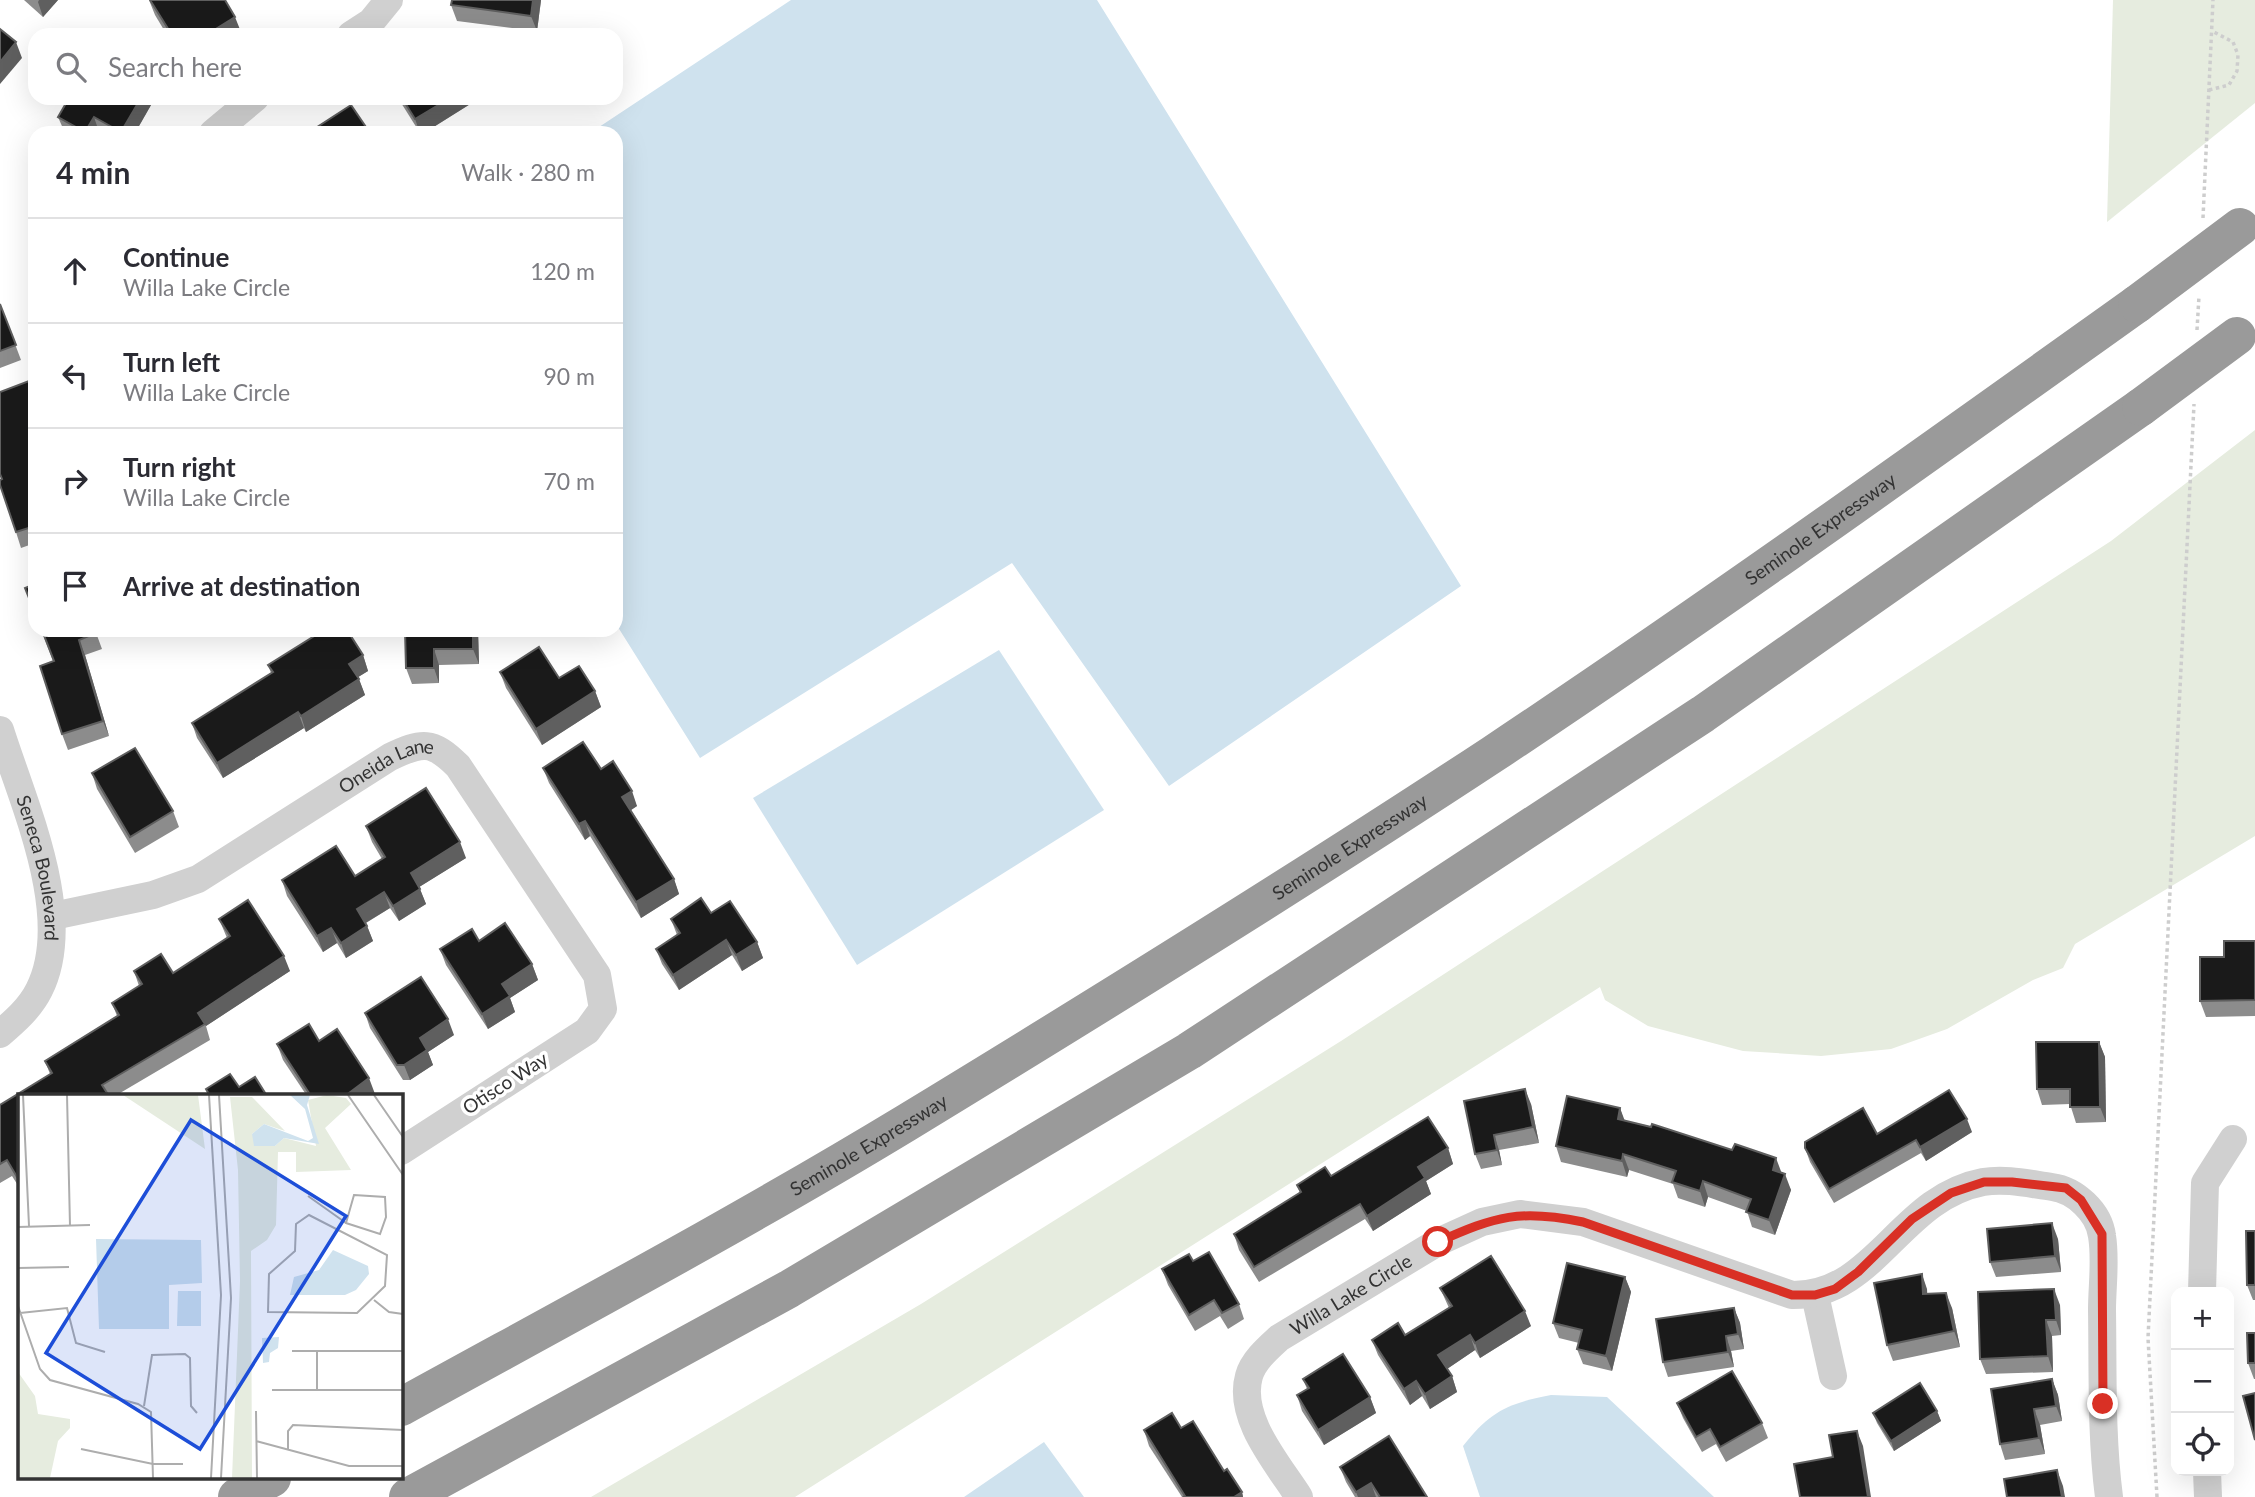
<!DOCTYPE html>
<meta charset="utf-8">
<style>
:root{--surface:#fff;--page:#f2f2f3;--text:#2b2b33;--muted:#7c7c81;--line:#e1e1e2}
body{margin:0;font-family:Lato,sans-serif;background:var(--page);color:var(--text)}
.controls{position:absolute;right:21px;bottom:21px;display:grid;overflow:hidden;border-radius:14px;box-shadow:0 7px 28px #0002}
.controls button{width:63px;height:63px;display:grid;place-items:center;padding:0;border:0;border-bottom:2px solid var(--line);background:var(--surface);color:var(--text);font:35px sans-serif}
.stop{position:absolute;width:21px;height:21px;margin:-16px;border:5px solid #d93025;border-radius:50%;background:#fff}
.stop.end{background:#d93025;border-color:#fff;box-shadow:0 2px 7px #0008}
.list{margin:0;padding:0;list-style:none}
h2{display:flex;justify-content:space-between;align-items:center;height:91px;margin:0;padding:0 28px;font-size:30px}
h2 small{font-size:23px;font-weight:400;color:var(--muted)}
.list li{display:grid;grid-template-columns:46px 1fr auto;gap:21px;align-items:center;box-sizing:border-box;height:105px;padding:0 28px;border-top:2px solid var(--line)}
.list b{display:block;font-size:26px;white-space:nowrap}
.list p{margin:0;font-size:23px;white-space:nowrap;color:var(--muted)}
.list em{font-size:23px;font-style:normal;color:var(--muted)}
.icon{flex:none;width:38px;height:38px;fill:none;stroke:currentColor;stroke-width:2;stroke-linecap:round;stroke-linejoin:round}
.map{position:relative;flex:none;width:2255px;height:1497px;overflow:hidden}
.search{position:absolute;background:var(--surface);box-shadow:0 7px 28px #0002;left:28px;top:28px;width:595px;height:77px;display:flex;align-items:center;gap:18px;box-sizing:border-box;padding:0 24px;border-radius:21px;color:var(--muted);font-size:26px}
.panel{position:absolute;background:var(--surface);box-shadow:0 7px 28px #0002;left:28px;top:126px;width:595px;height:511px;border-radius:21px}
.map>svg:first-child{display:block}
.green{fill:#e6ecdf}
.water{fill:#cfe2ee}
.lines{fill:none;stroke-linecap:round;stroke-linejoin:round}
.path{stroke:#cdcdcd;stroke-width:3.5;stroke-dasharray:3.5 3.5;stroke-linecap:butt}
.minor{stroke:#d0d0d0;stroke-width:28}
.highway{stroke:#9a9a9a;stroke-width:38}
.highway-bridge{stroke:#9a9a9a;stroke-width:38}
.wall{fill:#8c8c8c}
.shaded-wall{fill:#5f5f5f}
.building{fill:#1a1a1a;stroke:#5f5f5f;stroke-width:2}
.route{stroke:#d93025;stroke-width:9}
.labels{text-anchor:middle;stroke-width:7;stroke-linejoin:round;paint-order:stroke}
.street-label{font-size:19px;fill:#333;stroke:#fff}
.inset-road{fill:none;stroke:#adadad;stroke-width:2}
.view{fill:#1d4ed8;fill-opacity:0.15;stroke:#1d4ed8;stroke-width:3.5}
.inset-edge{fill:none;stroke:#333;stroke-width:3.5}
</style>
<div class="map">
<svg width="2255" height="1497" viewBox="0 0 2255 1497">
<rect width="100%" height="100%" fill="#fff"/>
<g class="green">
<path d="M2113 0H2255V103L2107 222Z"/>
<path d="M2255 430V836L2075 944 2063 968 2033 980 1947 1029 1891 1049 1821 1056 1743 1051 1648 1026 1605 1000 1600 987 795 1497H591L921 1304 1341 1041 2111 541Z"/>
</g>
<g class="water">
<path d="M791 0H1097L1461 586 1169 786 1012 563 700 758 616 624V133H590Z"/>
<path d="M999 650 1104 810 857 965 753 798Z"/>
<path d="M1551 1395 1607 1397 1714 1497H1480L1463 1446C1490 1411 1509 1403 1551 1395Z"/>
<path d="M1044 1442 1084 1497H964Z"/>
</g>
<g class="lines">
<g class="path">
<path d="M2209 90 2229 85 2237 71 2238 55 2233 42 2212 31"/>
<path d="M2203 218 2213 0"/>
<path d="M2197 330 2199 296"/>
<path d="M2157 1497 2148 1338 2194 404"/>
</g>
<g class="minor">
<path d="M351 35 371 22 389 0"/>
<path d="M213 133 255 98"/>
<path id="s1" d="M0 730C23 803 76 917 39 990 30 1008 15 1021 0 1034"/>
<path id="s2" d="M53 916 153 895 198 879 390 757C422 742 432 740 458 766L597 975 603 1009 587 1031 401 1151"/>
<path d="M2202 1292 2205 1183 2233 1139"/>
<path d="M1815 1295 1833 1376"/>
<path d="M2207 1471 2208 1497"/>
<path id="s3" d="M1299 1497C1278 1464 1237 1418 1249 1376 1253 1361 1268 1348 1279 1338L1438 1242 1482 1222 1520 1214 1583 1222 1792 1295C1876 1296 1899 1198 1983 1182 2006 1178 2030 1184 2052 1187 2075 1190 2099 1212 2102 1236 2106 1260 2102 1286 2102 1310 2103 1373 2101 1435 2109 1497"/>
</g>
<g class="highway">
<path id="s4" d="M401 1407C570 1314 741 1223 906 1123 1103 1003 1300 881 1493 754 1711 609 1924 456 2137 304"/>
<path d="M237 1497 272 1478"/>
<path d="M408 1497 789 1289 1189 1051 1703 714 2141 407"/>
</g>
<g class="highway-bridge">
<path d="M2137 304 2240 227"/>
<path d="M2141 407 2237 336"/>
</g>
</g>
<g class="wall">
<path d="M24 0H58L43 17Z"/>
<path d="M149 0 241 32 237 35H167L155 15Z"/>
<path d="M452 0H541L537 31 457 21 451 5Z"/>
<path d="M155 98 135 133H65L58 117Z"/>
<path d="M398 98H474L475 101 424 133H420Z"/>
<path d="M0 304 21 360 0 368Z"/>
<path d="M35 397V543L21 548 16 532 2 479Z"/>
<path d="M41 630H95L102 649 85 655 109 736 68 750 62 734 53 661Z"/>
<path d="M405 630H478L479 664 439 665V683L412 684 406 668Z"/>
<path d="M363 655 368 671 358 677 365 695 306 732 304 728 223 778 197 738 192 723 271 673 268 665Z"/>
<path d="M500 672 595 691 601 707 542 745 506 688Z"/>
<path d="M543 768 601 769 637 806 631 810 674 879 679 894 641 918 590 836 585 840 549 783Z"/>
<path d="M92 773 173 811 179 827 135 853 97 789Z"/>
<path d="M366 826 466 858 419 887 426 904 399 921 390 908 366 923 373 941 346 958 337 943 323 952 287 896 282 880 355 876 382 859 372 842Z"/>
<path d="M711 913 757 942 763 958 742 971 732 955 679 990 662 964 656 949 677 935 671 919Z"/>
<path d="M219 919 290 971 206 1026 210 1040 115 1096H19V1187L12 1176 0 1183V1105L50 1074 45 1061 117 1016 112 1003 139 986 134 971 173 973 227 938Z"/>
<path d="M479 941 532 964 538 980 510 998 515 1012 488 1029 446 965 440 949Z"/>
<path d="M2255 941V1016L2206 1017 2200 1001 2224 957Z"/>
<path d="M365 1013 454 1035 428 1052 433 1065 410 1080H403L370 1028Z"/>
<path d="M319 1041 375 1094 372 1096H307L283 1060 277 1044Z"/>
<path d="M2099 1042 2105 1057 2106 1122 2076 1123 2070 1104 2042 1105 2037 1089Z"/>
<path d="M1464 1101 1531 1104 1539 1143 1499 1150 1502 1165 1481 1169 1475 1154Z"/>
<path d="M1620 1108 1624 1121 1782 1173 1791 1190 1775 1235 1752 1227 1747 1211 1708 1197 1705 1207 1678 1198 1673 1184 1629 1170 1627 1177 1561 1162 1556 1146Z"/>
<path d="M1972 1132 1926 1161 1921 1153 1834 1203 1810 1162 1805 1148 1877 1134Z"/>
<path d="M1448 1148 1453 1164 1426 1181 1431 1194 1373 1231 1365 1219 1259 1282 1239 1250 1234 1234 1300 1193 1297 1185 1331 1176Z"/>
<path d="M2255 1231V1300H2253L2247 1285Z"/>
<path d="M2058 1239 2061 1272 1996 1277 1990 1262Z"/>
<path d="M1193 1261 1239 1304 1244 1319 1228 1329 1220 1316 1195 1331 1168 1285 1162 1269Z"/>
<path d="M1625 1277 1631 1292 1612 1371 1583 1364 1577 1349 1579 1343 1559 1338 1553 1323Z"/>
<path d="M1440 1288 1531 1326 1480 1358 1475 1350 1447 1369 1452 1376 1457 1392 1430 1409 1422 1396 1410 1405 1378 1355 1372 1340 1405 1335 1449 1308Z"/>
<path d="M1927 1289V1293L1952 1308 1960 1347 1893 1361 1887 1345Z"/>
<path d="M2060 1305 2061 1335 2052 1336 2053 1372 1986 1374 1980 1359Z"/>
<path d="M1734 1308 1740 1323 1744 1349 1731 1351 1734 1367 1668 1377 1663 1362Z"/>
<path d="M2255 1333V1379H2254L2248 1363Z"/>
<path d="M1303 1379 1370 1397 1376 1413 1324 1445 1302 1411 1297 1395 1307 1389Z"/>
<path d="M2052 1379 2058 1395 2062 1421 2040 1425 2045 1454 2005 1460 2000 1444Z"/>
<path d="M1677 1403 1762 1423 1768 1438 1726 1462 1716 1444 1702 1452 1683 1418Z"/>
<path d="M1937 1411 1941 1421 1894 1451 1877 1423 1873 1413Z"/>
<path d="M1181 1428 1224 1471 1242 1492 1243 1497H1182L1149 1446 1144 1430Z"/>
<path d="M1340 1467 1427 1497H1355L1346 1482Z"/>
</g>
<g class="shaded-wall">
<path d="M39 0H58L43 17 38 2Z"/>
<path d="M533 0H541L537 31 531 16Z"/>
<path d="M235 17 241 32 237 35H206Z"/>
<path d="M16 42 22 58 0 84V62Z"/>
<path d="M141 98H155L135 133H121Z"/>
<path d="M450 98H474L475 101 424 133H420L415 119Z"/>
<path d="M94 117 99 132 85 133V132Z"/>
<path d="M473 630H478L479 664 473 649Z"/>
<path d="M79 640 85 655 109 736 103 721Z"/>
<path d="M434 649 439 665V683L434 668Z"/>
<path d="M363 655 368 671 355 679 349 664Z"/>
<path d="M359 679 365 695 306 732 301 716Z"/>
<path d="M595 691 601 707 542 745 536 729Z"/>
<path d="M298 712 304 728 223 778 217 763Z"/>
<path d="M632 791 637 806 628 812 622 797Z"/>
<path d="M585 821 590 836 585 840 579 824Z"/>
<path d="M460 842 466 858 416 889 411 873Z"/>
<path d="M674 879 679 894 641 918 636 902Z"/>
<path d="M420 889 426 904 399 921 393 906Z"/>
<path d="M384 892 390 908 362 925 357 909Z"/>
<path d="M367 926 373 941 346 958 341 943Z"/>
<path d="M331 928 337 943 323 952 317 936Z"/>
<path d="M726 940 732 955 679 990 673 975Z"/>
<path d="M757 942 763 958 742 971 736 955Z"/>
<path d="M284 956 290 971 206 1026 198 1013Z"/>
<path d="M532 964 538 980 510 998 515 1012 488 1029 482 1014 502 984Z"/>
<path d="M448 1019 454 1035 428 1052 433 1065 410 1080 404 1065 420 1038Z"/>
<path d="M2099 1042 2105 1057 2106 1122 2100 1107Z"/>
<path d="M369 1078 375 1094 372 1096H345Z"/>
<path d="M1525 1089 1531 1104 1539 1143 1533 1127Z"/>
<path d="M1620 1108 1626 1124 1618 1119Z"/>
<path d="M1967 1119 1972 1132 1926 1161 1920 1147Z"/>
<path d="M1494 1135 1499 1150 1502 1165 1497 1150Z"/>
<path d="M1448 1148 1453 1164 1426 1181 1431 1194 1373 1231 1367 1216 1418 1167Z"/>
<path d="M1623 1154 1629 1170 1627 1177 1622 1161Z"/>
<path d="M1776 1158 1782 1174 1773 1170Z"/>
<path d="M1785 1174 1791 1190 1775 1235 1769 1220Z"/>
<path d="M1703 1181 1708 1197 1705 1207 1700 1191Z"/>
<path d="M2052 1223 2058 1239 2061 1272 2055 1256Z"/>
<path d="M1922 1274 1927 1289 1928 1309 1923 1294Z"/>
<path d="M1625 1277 1631 1292 1612 1371 1606 1356Z"/>
<path d="M2054 1289 2060 1305 2061 1335 2056 1320Z"/>
<path d="M1946 1293 1952 1308 1960 1347 1954 1331Z"/>
<path d="M1734 1308 1740 1323 1744 1349 1738 1334Z"/>
<path d="M1525 1311 1531 1326 1480 1358 1475 1343Z"/>
<path d="M2046 1320 2052 1336 2053 1372 2048 1356Z"/>
<path d="M1470 1335 1475 1350 1444 1371 1438 1355Z"/>
<path d="M1726 1336 1731 1351 1734 1367 1728 1352Z"/>
<path d="M1452 1376 1457 1392 1430 1409 1425 1394Z"/>
<path d="M2052 1379 2058 1395 2062 1421 2056 1406Z"/>
<path d="M1416 1381 1422 1396 1410 1405 1404 1389Z"/>
<path d="M1370 1397 1376 1413 1324 1445 1318 1430Z"/>
<path d="M2034 1409 2040 1425 2045 1454 2039 1438Z"/>
<path d="M1937 1411 1941 1421 1894 1451 1891 1441Z"/>
<path d="M1857 1431 1863 1446 1871 1497H1868Z"/>
<path d="M2057 1470 2063 1486 2065 1497H2062Z"/>
<path d="M1371 1483 1376 1497H1358L1356 1492Z"/>
<path d="M1242 1492 1243 1497H1234Z"/>
</g>
<g class="building">
<path d="M150 0H225L235 17 206 35H172Z"/>
<path d="M452 0H533L531 16 451 5Z"/>
<path d="M0 29 16 42 0 62Z"/>
<path d="M69 98H141L121 132 94 117 85 132 58 117Z"/>
<path d="M402 98H450L415 119Z"/>
<path d="M351 105 370 133H308Z"/>
<path d="M0 304 16 345 0 351Z"/>
<path d="M29 381 35 397V526L16 532 0 485V480L2 479 0 474V392Z"/>
<path d="M35 584V613L25 588Z"/>
<path d="M42 630H95L96 633 79 640 103 721 62 734 40 666 54 661Z"/>
<path d="M324 630H347L363 655 349 664 359 679 301 716 298 712 217 763 192 723 273 672 268 665Z"/>
<path d="M405 630H473V649H434V668H406Z"/>
<path d="M539 647 559 678 579 666 595 691 536 729 500 672Z"/>
<path d="M583 742 601 769 613 761 632 791 622 797 674 879 636 902 585 821 579 824 543 768Z"/>
<path d="M135 748 173 811 130 837 92 773Z"/>
<path d="M426 788 460 842 411 873 420 889 393 906 384 892 357 909 367 926 341 943 331 928 317 936 282 880 336 846 355 876 385 857 366 826Z"/>
<path d="M701 898 711 913 730 901 757 942 736 955 726 940 673 975 656 949 680 933 671 919Z"/>
<path d="M248 900 284 956 198 1013 205 1024 102 1085 109 1096H19V1176L17 1177 7 1160 0 1164V1105L52 1073 45 1061 119 1015 112 1003 142 984 134 971 161 954 173 973 230 936 219 919Z"/>
<path d="M505 923 532 964 502 984 510 996 482 1014 440 949 472 929 479 941Z"/>
<path d="M2224 941H2255V1000L2200 1001V957H2224Z"/>
<path d="M421 977 448 1019 420 1038 427 1050 404 1065H397L365 1013Z"/>
<path d="M309 1024 319 1041 337 1029 369 1078 345 1096H311L277 1044Z"/>
<path d="M2036 1042H2099L2100 1107H2070V1089H2037Z"/>
<path d="M230 1074 239 1087 255 1077 267 1096H210L206 1089Z"/>
<path d="M1525 1089 1533 1127 1494 1135 1497 1150 1475 1154 1464 1101Z"/>
<path d="M1949 1090 1967 1119 1920 1147 1916 1140 1829 1189 1805 1148V1142L1863 1108 1877 1134Z"/>
<path d="M1567 1096 1620 1108 1618 1119 1651 1127 1652 1124 1732 1150 1735 1144 1776 1158 1773 1170 1785 1174 1769 1220 1746 1212 1751 1199 1703 1181 1700 1191 1672 1182 1676 1171 1623 1154 1622 1161 1556 1146Z"/>
<path d="M1428 1117 1448 1148 1418 1167 1425 1178 1367 1216 1360 1204 1254 1267 1234 1234 1301 1192 1297 1185 1325 1167 1331 1176Z"/>
<path d="M2052 1223 2055 1256 1990 1262 1987 1229Z"/>
<path d="M2246 1231H2255V1285H2247Z"/>
<path d="M1209 1252 1239 1304 1222 1313 1214 1300 1189 1315 1162 1269 1189 1254 1193 1261Z"/>
<path d="M1491 1256 1525 1311 1475 1343 1470 1335 1438 1355 1452 1376 1425 1394 1416 1381 1404 1389 1372 1340 1398 1323 1405 1335 1452 1306 1440 1288Z"/>
<path d="M1567 1263 1625 1277 1606 1356 1577 1349 1582 1330 1553 1323Z"/>
<path d="M1922 1274 1923 1294 1946 1293 1954 1331 1887 1345 1874 1283Z"/>
<path d="M2054 1289 2056 1320H2046L2048 1356 1980 1359 1978 1292Z"/>
<path d="M1734 1308 1738 1334 1726 1336 1728 1352 1663 1362 1656 1319Z"/>
<path d="M2247 1333H2255V1363H2248Z"/>
<path d="M1343 1354 1370 1397 1318 1430 1297 1395 1309 1388 1303 1379Z"/>
<path d="M1732 1371 1762 1423 1720 1447 1710 1429 1696 1437 1677 1403Z"/>
<path d="M2052 1379 2056 1406 2034 1409 2039 1438 2000 1444 1991 1389Z"/>
<path d="M1920 1383 1937 1411 1891 1441 1873 1413Z"/>
<path d="M2255 1393V1440L2243 1396Z"/>
<path d="M1172 1413 1181 1428 1193 1421 1224 1471 1227 1469 1242 1492 1234 1497H1183L1185 1496 1144 1430Z"/>
<path d="M1857 1431 1868 1497H1800L1794 1464 1833 1457 1829 1435Z"/>
<path d="M1389 1436 1427 1497H1380L1371 1483 1356 1492 1340 1467Z"/>
<path d="M2057 1470 2062 1497H2007L2004 1479Z"/>
</g>
<g class="lines">
<path class="route" d="M1438 1242C1496 1216 1520 1209 1583 1222L1792 1295H1815L1835 1289 1858 1272 1912 1219 1951 1193 1984 1182H2012L2066 1188 2081 1200 2102 1234 2103 1404"/>
</g>
<g class="labels">
<g class="street-label">
<text dy="7" stroke="none"><textPath href="#s4" startOffset="1670">Seminole Expressway</textPath></text>
<text dy="7" stroke="none"><textPath href="#s2" startOffset="371">Oneida Lane</textPath></text>
<text dy="7" stroke="none"><textPath href="#s4" startOffset="1102">Seminole Expressway</textPath></text>
<text dy="7" stroke="none"><textPath href="#s1" startOffset="144">Seneca Boulevard</textPath></text>
<text transform="translate(505 1083) rotate(-33)" y="7">Otisco Way</text>
<text dy="7" stroke="none"><textPath href="#s4" startOffset="536">Seminole Expressway</textPath></text>
<text dy="7" stroke="none"><textPath href="#s3" startOffset="268">Willa Lake Circle</textPath></text>
</g>
</g>
<g transform="translate(18 1094)">
<rect width="385" height="385" fill="#fff"/>
<path d="M105 1H180L187 55ZM309 1 328 4 333 10 307 34 333 76 278 78V58H260L258 131 249 146 233 157 234 384H214L222 187 220 76 212 3H234L267 37 246 30 234 40 257 52 266 44 298 52 290 6ZM0 278 17 302 20 320 52 325V334L40 347 32 384H0Z" fill="#e6ecdf"/>
<path d="M272 1H292L289 11 301 50 266 44 257 52H236L234 40 246 30 290 47 295 44 287 15ZM78 145 183 146 184 189 151 191V235H81ZM315 156 350 172 351 180 338 196 327 201H272L276 183 301 176ZM160 197H183V232H159ZM261 243 260 254 252 259 251 268 245 269 244 244Z" fill="#cfe2ee"/>
<path class="inset-road" d="M5 1 11 132M49 1 52 132M191 1 203 201 193 384M201 1 213 204 203 384M330 1 385 81M356 1 385 43M336 101 367 103 368 123 362 140 328 129ZM290 102 328 129M291 121 369 161 367 192 339 219 250 218 251 180 277 157 278 130ZM0 133 72 131M0 174 51 173M356 206 371 218 385 220M0 212 22 275 32 286 120 310 133 318 135 384M2 219 49 214 58 249 87 258M274 257H385M299 257V296M254 296H385M126 312 134 261 167 260 172 264 173 312 179 319M238 317 239 384M238 347 331 372H385M63 355 135 370H165M270 355V337L275 331 385 336"/>
<path class="view" d="M173 26 328 122 182 355 28 259Z"/>
<rect width="385" height="385" class="inset-edge"/>
</g>
</svg>
<div class="controls">
<button>+</button>
<button>−</button>
<button><svg class="icon" aria-label="locate" viewBox="0 0 24 24"><circle cx="12" cy="12" r="6"/><path d="M12 2v4M12 18v4M2 12h4M18 12h4"/></svg></button>
</div>
<div class="stop" style="left:1438px;top:1242px"></div>
<div class="stop end" style="left:2103px;top:1404px"></div>
<div class="search"><svg class="icon" aria-label="search" viewBox="0 0 24 24"><circle cx="10" cy="10" r="6"/><path d="M15 15l6 6"/></svg>Search here</div>
<section class="panel">
<h2>4 min<small>Walk · 280 m</small></h2>
<ul class="list">
<li><svg class="icon" aria-label="ahead" viewBox="0 0 24 24"><path d="M12 20V5M6 11l6-6 6 6"/></svg><div><b>Continue</b><p>Willa Lake Circle</p></div><em>120 m</em></li>
<li><svg class="icon" aria-label="left" viewBox="0 0 24 24"><path d="M17 20v-9H6M10 6l-5 5 5 5"/></svg><div><b>Turn left</b><p>Willa Lake Circle</p></div><em>90 m</em></li>
<li><svg class="icon" aria-label="right" viewBox="0 0 24 24"><path d="M7 20v-9h11M14 6l5 5-5 5"/></svg><div><b>Turn right</b><p>Willa Lake Circle</p></div><em>70 m</em></li>
<li><svg class="icon" aria-label="arrive" viewBox="0 0 24 24"><path d="M6 21V4h12l-3 4 3 4H6"/></svg><div><b>Arrive at destination</b></div></li>
</ul>
</section>
</div>
